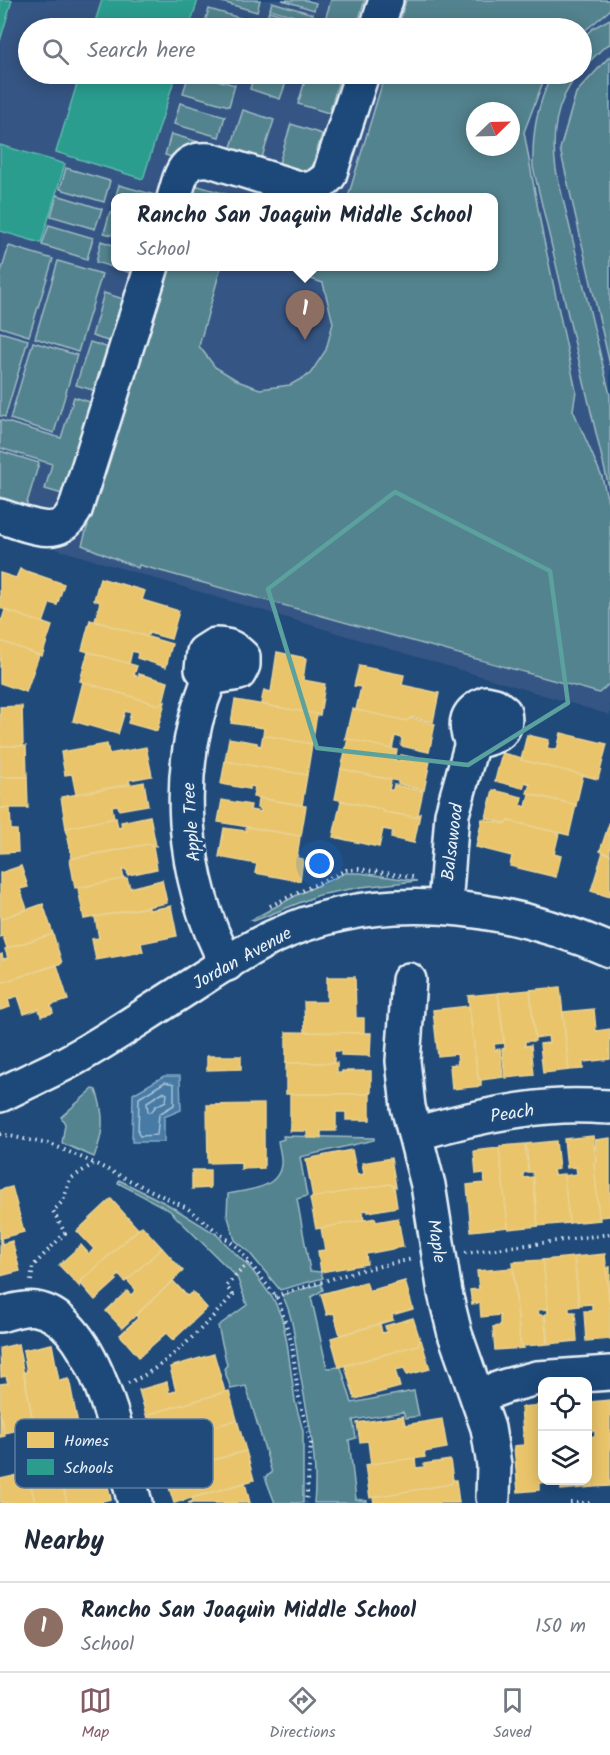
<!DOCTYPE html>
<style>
:root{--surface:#fff;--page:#f2f2f3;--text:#1f2937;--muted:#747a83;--line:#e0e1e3;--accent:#845c67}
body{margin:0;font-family:Kalam,sans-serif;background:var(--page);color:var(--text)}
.controls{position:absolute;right:18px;bottom:18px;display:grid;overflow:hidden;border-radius:12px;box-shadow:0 3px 15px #0003}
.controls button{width:54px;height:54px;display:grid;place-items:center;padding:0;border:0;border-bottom:2px solid var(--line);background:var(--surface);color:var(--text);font:30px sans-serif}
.compass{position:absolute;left:466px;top:102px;width:54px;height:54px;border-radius:50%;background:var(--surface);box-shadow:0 3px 15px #0003;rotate:67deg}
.you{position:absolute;left:320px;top:864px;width:21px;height:21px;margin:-15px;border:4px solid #fff;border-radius:50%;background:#1a73e8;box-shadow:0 0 0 9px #1a73e833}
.badge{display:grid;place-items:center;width:39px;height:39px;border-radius:50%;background:var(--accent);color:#fff;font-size:20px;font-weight:700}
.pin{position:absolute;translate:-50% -50px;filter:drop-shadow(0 2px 3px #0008)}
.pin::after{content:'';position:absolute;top:32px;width:21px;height:18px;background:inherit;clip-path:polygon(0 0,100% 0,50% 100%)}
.popup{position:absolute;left:111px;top:193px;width:387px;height:78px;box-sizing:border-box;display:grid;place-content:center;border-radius:12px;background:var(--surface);filter:drop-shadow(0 2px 4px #0005);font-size:20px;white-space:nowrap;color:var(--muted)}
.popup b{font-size:22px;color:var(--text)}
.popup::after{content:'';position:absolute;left:50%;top:100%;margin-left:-12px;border:12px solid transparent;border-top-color:var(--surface)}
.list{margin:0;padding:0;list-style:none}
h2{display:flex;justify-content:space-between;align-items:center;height:78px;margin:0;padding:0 24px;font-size:26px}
h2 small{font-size:20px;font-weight:400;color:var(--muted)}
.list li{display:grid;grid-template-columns:39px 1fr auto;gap:18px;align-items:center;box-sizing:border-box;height:90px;padding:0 24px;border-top:2px solid var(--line)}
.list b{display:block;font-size:22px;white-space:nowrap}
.list p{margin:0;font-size:20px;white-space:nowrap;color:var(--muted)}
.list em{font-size:20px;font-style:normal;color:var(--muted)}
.icon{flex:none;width:33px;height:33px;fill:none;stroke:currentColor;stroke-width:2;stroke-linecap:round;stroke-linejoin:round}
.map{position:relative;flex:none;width:610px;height:1503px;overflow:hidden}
.search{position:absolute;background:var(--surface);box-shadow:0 3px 15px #0003;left:18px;right:18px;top:18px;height:66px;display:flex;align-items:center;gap:15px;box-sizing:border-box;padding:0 21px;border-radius:33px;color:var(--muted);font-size:22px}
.sheet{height:168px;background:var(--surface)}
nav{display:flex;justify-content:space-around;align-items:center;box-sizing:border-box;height:84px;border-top:2px solid var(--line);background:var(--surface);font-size:16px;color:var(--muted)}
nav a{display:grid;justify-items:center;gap:3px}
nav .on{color:var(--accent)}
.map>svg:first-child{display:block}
.built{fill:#355584;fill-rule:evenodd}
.green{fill:#52838e;stroke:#9dbac3;stroke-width:1.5;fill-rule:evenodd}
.water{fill:#477aa4;stroke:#87aac6;stroke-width:1.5}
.homes{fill:#e9c46a;stroke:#e9d295;stroke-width:1.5}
.schools{fill:#2a9d8f;stroke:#63b6ae;stroke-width:1.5}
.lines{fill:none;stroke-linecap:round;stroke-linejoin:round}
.shore{stroke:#a8c1d6;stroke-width:1.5}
.minor-casing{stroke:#e8f1f8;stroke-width:38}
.path{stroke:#e8f1f8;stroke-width:4;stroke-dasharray:1.5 4.5;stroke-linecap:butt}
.minor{stroke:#1f4a7a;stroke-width:33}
.marked{fill:none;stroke:#5ba19e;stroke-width:4.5;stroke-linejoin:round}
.labels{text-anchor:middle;stroke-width:6;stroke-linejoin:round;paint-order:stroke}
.street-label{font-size:18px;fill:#e8f1f8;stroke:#1f4a7a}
.key{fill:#1f4a7a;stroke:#5b7ca0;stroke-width:1.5}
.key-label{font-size:16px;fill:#e8f1f8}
</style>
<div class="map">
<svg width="610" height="1503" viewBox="0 0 610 1503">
<rect width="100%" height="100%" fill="#1f4a7a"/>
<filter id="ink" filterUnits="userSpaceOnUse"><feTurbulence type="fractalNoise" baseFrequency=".0167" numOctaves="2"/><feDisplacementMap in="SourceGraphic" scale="12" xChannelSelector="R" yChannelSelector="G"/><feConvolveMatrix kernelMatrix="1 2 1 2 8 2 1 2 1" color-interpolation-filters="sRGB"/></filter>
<g filter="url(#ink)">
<path class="built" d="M0 0H610V715L0 532ZM28 28H582V74H28ZM475 111H511V147H475ZM116 198H494V266H116Z"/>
<g class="green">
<path d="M215 0H260L257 12Z"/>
<path d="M282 0H305L316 3 314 10Z"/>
<path d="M331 0H365L356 28 325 20Z"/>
<path d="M406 0H610V10L582 33V28H398Z"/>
<path d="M272 2 313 14 311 21 270 9Z"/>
<path d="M209 9 254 22 252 28H203Z"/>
<path d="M269 11 310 23 309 28 267 18Z"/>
<path d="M610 19V44L604 47 582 69V38L593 28Z"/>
<path d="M610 56V365L560 149 576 93Z"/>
<path d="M189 74H196L235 85 229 106 183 93Z"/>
<path d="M254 74H289L280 99 250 89Z"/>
<path d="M307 74H341L329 113 298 104Z"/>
<path d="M385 74H546L524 132 542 231 576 391 573 410 602 477 610 510V683L599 693 139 565 138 568 82 545 163 267H221L199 346 215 367 240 382 260 389 290 385 310 374 326 350 333 323 323 283 277 267 494 266V198L348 197ZM475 111H511V147H475Z"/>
<path d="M552 74H578C555 103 551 134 556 170L610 395V492L533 167C532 132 537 106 552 74Z"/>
<path d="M180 103 225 116 219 137 174 124Z"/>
<path d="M243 110 274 120 254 182 223 172Z"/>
<path d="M291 124 322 134 303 196 272 186Z"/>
<path d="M171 134 216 147 210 168 165 155Z"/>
<path d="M66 168 110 181 104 202 60 189Z"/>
<path d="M188 183 236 197 184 198Z"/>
<path d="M119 185 162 197 116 198V206L113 205Z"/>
<path d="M57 195 102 209 95 229 51 216Z"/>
<path d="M110 212 116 214V236L104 233Z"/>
<path d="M49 225 93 238 87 259 42 245Z"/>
<path d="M101 241 116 246V266L144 267 141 276 96 262Z"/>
<path d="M9 246 53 259 29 336 0 327V275Z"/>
<path d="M58 261 102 274 78 352 35 338Z"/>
<path d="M104 293 143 305 130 348 92 336Z"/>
<path d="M0 332 28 340 5 417 0 416Z"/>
<path d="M33 342 77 355 54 433 10 419Z"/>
<path d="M90 342 128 354 115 397 76 385Z"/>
<path d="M74 397 112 409 83 500 45 489 52 464 0 448V420L61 438Z"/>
<path d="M0 451 39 463 26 506 0 498Z"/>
<path d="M345 873H360L417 881 361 887 319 895 254 921 251 920 297 895Z"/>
<path d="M93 1089 96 1090C105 1115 104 1133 94 1157L62 1143 65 1124 61 1117Z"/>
<path d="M283 1136 374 1138V1140L300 1157 307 1196 297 1199 310 1271 321 1272 323 1278 280 1290 248 1251 235 1240 227 1214 228 1194C247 1190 279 1189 281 1164 282 1157 279 1148 278 1141L284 1139Z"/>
<path d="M119 1180 167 1204 216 1234 252 1270 274 1300 282 1319 287 1343 295 1401 303 1431V1503H275L265 1477 272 1473 246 1386 231 1389 224 1369 227 1365 218 1326 247 1305 237 1277 169 1210 118 1183Z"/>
<path d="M321 1284 323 1290 311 1297 327 1368 341 1367 352 1403 414 1391 419 1416 406 1418 403 1412 353 1420 356 1438 349 1440 356 1499 367 1501V1503H314C319 1455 306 1413 299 1366 295 1343 294 1317 282 1295Z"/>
</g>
<path class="water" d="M164 1076H180L181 1110 164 1117V1142H132L133 1094Z"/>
<g class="homes">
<path d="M20 569 64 584 57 605 50 603 43 623 0 608V573L16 578Z"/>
<path d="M100 578 145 591 142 600 179 611 171 639 149 633 147 637 95 621 100 602 94 600Z"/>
<path d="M5 610 52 626 42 656 0 641V619L2 620Z"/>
<path d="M90 620 172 644 166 667 137 658 138 653 132 651 129 664 82 650Z"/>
<path d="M0 641 39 655 26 692 0 683Z"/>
<path d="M88 652 137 666 134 675 139 677V674L168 682 163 702 159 705 80 681Z"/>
<path d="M277 652 306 658 303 680 325 684 320 715 261 704 264 690 271 692Z"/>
<path d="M359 666 404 675 402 685 439 693 433 722 411 717 407 721 356 710 361 687 354 686Z"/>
<path d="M83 682 159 705 165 702 157 731 128 723 131 713 125 711 118 734 73 721Z"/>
<path d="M235 700 317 714 312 744 263 735 264 728 231 723Z"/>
<path d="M22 706 23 746H0V707Z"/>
<path d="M352 709 407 721 410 718 435 724 429 752 401 746 402 738 395 736 392 749 345 739Z"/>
<path d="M561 733 607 744 598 779 521 760 527 735 549 740 547 748 557 750Z"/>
<path d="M263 735 312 744 307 775 225 761 229 738 257 743V745L261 746Z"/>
<path d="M348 739 397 750 395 760 400 761 401 755 430 761 424 790 398 784V781L341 769Z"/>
<path d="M107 744 109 754 146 747 152 776 129 780 130 784 76 794 72 774 65 775 61 752Z"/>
<path d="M0 746H26L27 777H0Z"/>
<path d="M502 753 522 758 521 760 583 775 576 805 527 793 530 784 525 782 523 788 495 781Z"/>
<path d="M225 761 307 775 302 805 253 797 255 787 250 786V789L221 784Z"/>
<path d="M341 769 391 780 389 790H393L394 785 423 791 418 814 415 817 383 812 381 809 335 799Z"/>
<path d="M0 777H27L28 808H0Z"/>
<path d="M144 782 148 805 119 810 118 805 112 806 114 819 66 828 61 797Z"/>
<path d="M493 790 522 797 520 805 526 807 529 794 576 805 569 835 509 821 504 823 486 818Z"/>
<path d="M258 798 306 806 301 836 218 822 222 800 251 805 250 810 261 812V809L257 808Z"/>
<path d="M341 801 381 809 383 812 415 817 420 814 414 843 391 838 393 831 383 829 379 847 333 837Z"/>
<path d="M0 808H10L11 830H17L18 852 0 853Z"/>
<path d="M150 816 156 846 149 844 72 858 66 828 116 818 118 828 122 827 121 822Z"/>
<path d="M482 819 504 824 509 821 559 833 554 854 561 856 556 877 510 866 512 856 476 847Z"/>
<path d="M610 821V855L600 851Z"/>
<path d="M246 827 300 836 297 858 303 859 300 881 255 873 257 864 219 857 224 828 246 831Z"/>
<path d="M149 844 153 846 157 869 128 875 127 870H122L124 879 75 888 70 859Z"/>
<path d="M603 852 610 855V897L591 891Z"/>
<path d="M21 866 28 887 20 889 27 909 0 919V873Z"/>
<path d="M127 878 130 888 162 880 167 903 84 919 78 888Z"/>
<path d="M43 904 53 934 7 948 3 936 0 937V919Z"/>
<path d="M171 906 177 936 141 943 143 952 96 960 92 939 99 938 95 917 149 907V910Z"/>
<path d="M53 934 62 963 0 983V955L2 954 3 959 8 958 5 949Z"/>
<path d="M57 965 68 1000 51 1005 53 1013 41 1016 39 1009 24 1014 18 996 8 999 10 1007 0 1010V983Z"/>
<path d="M327 977H355L356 1018H364V1033L305 1032 304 1002H327Z"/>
<path d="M560 987 569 1070 543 1073 540 1044 549 1043 548 1036 535 1038 530 990Z"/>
<path d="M530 990 535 1041H525V1046L531 1045 534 1075 505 1078 502 1049 505 1048 498 993Z"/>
<path d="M498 993 504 1043 494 1044 495 1050 500 1049 503 1077 481 1080 478 1078 468 996Z"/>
<path d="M469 1006 478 1078 481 1080V1086L452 1089 450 1065 458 1064 457 1054 438 1056 433 1010Z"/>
<path d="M594 1009 596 1031 610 1029V1059L583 1062V1069L569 1070 563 1012Z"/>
<path d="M286 1032 371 1033 370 1056 341 1055V1051H334V1063H286Z"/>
<path d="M207 1056H241V1069L207 1070Z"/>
<path d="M286 1063H337V1073H342V1071H371V1092L368 1094H286Z"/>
<path d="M370 1092V1120H346V1112H336V1131H321V1138H307V1131H290V1094H368Z"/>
<path d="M264 1104V1168L241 1169V1162L208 1163 207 1105Z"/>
<path d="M593 1136 596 1162 594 1163 600 1220 569 1223 564 1176 577 1174 576 1167 567 1168 564 1139Z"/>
<path d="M610 1138V1216L599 1217 594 1163 597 1162 595 1140Z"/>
<path d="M556 1141 559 1169 553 1170 554 1175 564 1174 569 1223 538 1226 533 1172H529L526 1144Z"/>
<path d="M525 1144 528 1172 523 1173V1178L533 1177 538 1226 508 1229 499 1148 500 1146Z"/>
<path d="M499 1148 508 1227 471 1231 467 1185 485 1183 484 1173 476 1174 474 1151Z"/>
<path d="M352 1150 357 1175 364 1174 362 1163 391 1158 396 1187 390 1184 313 1198 306 1159Z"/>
<path d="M192 1170H210V1188L192 1189Z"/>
<path d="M390 1184 394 1187 397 1207 368 1212V1210L362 1211 364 1220 316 1229 310 1198Z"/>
<path d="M12 1187 24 1232 1 1238 2 1244 12 1241 20 1271 0 1276V1190Z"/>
<path d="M111 1199 138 1229 82 1280 80 1287 59 1265 81 1245 89 1254 94 1249 77 1231Z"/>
<path d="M375 1218 376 1222 398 1218 403 1247 366 1254 367 1264 321 1272 318 1251 325 1250 321 1228Z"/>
<path d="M142 1226 162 1248 125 1282 119 1275 115 1279 117 1280 95 1300 82 1285V1280Z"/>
<path d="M162 1248 183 1271 122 1328 106 1311 127 1291 131 1295 136 1290 127 1280Z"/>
<path d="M605 1254 610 1307V1339L586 1341 584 1311H592V1304L579 1305 574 1257Z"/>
<path d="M574 1257 579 1306 569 1307V1312H575L577 1341 548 1344 545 1314H548L543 1260Z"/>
<path d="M543 1260 548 1309 538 1310 539 1315H544L547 1344 524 1346 520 1343 513 1262Z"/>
<path d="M610 1267V1307L606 1268Z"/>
<path d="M513 1268 520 1343 524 1348 495 1350 493 1327 500 1326V1315L481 1317 480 1303 472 1304 470 1290 479 1289 477 1271Z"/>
<path d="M173 1281 187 1296 193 1292 207 1308 173 1340 166 1333 139 1357 120 1335 138 1318 136 1315Z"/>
<path d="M405 1281 413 1309 392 1315 393 1320 340 1335 334 1313 327 1315 321 1294 366 1282 369 1291Z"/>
<path d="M413 1318 420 1340 418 1345 339 1367 331 1338 380 1324 382 1333 387 1332 385 1326Z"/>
<path d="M420 1340H421L430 1369 407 1375 404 1368 395 1370 400 1387 355 1399 345 1366 418 1345Z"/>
<path d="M18 1344 34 1427 4 1433 0 1413V1384L8 1383 6 1376 1 1377 0 1348Z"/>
<path d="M52 1344 59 1381 69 1379 78 1425 56 1429 55 1422 34 1426 24 1372H27L23 1350Z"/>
<path d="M214 1354 225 1392 150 1414 147 1418 139 1390 167 1382 169 1393 176 1391 170 1367Z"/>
<path d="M229 1391 237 1420 189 1434 186 1425 181 1427 182 1431 155 1439 149 1417 150 1414Z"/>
<path d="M610 1400V1486L592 1487 588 1437 595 1436V1431H592L590 1402Z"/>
<path d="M542 1405V1480L561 1481 539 1483V1490L518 1492 514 1446 524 1445 521 1407Z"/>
<path d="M0 1413 5 1436 0 1437Z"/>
<path d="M403 1416 405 1425 442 1419 447 1448 424 1452 425 1457 371 1465 368 1441 360 1442 357 1423Z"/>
<path d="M237 1420 246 1451 198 1464 195 1455 190 1456 191 1458 163 1467 157 1443Z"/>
<path d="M588 1439 592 1487 561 1490V1480H588Z"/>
<path d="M246 1451 254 1480 174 1503 167 1481 195 1473 196 1478 204 1476 200 1464Z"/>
<path d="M100 1453 111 1499 102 1501V1503H67L59 1471 81 1465 79 1458Z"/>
<path d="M415 1458 416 1468 424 1467V1464L450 1460 453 1480 451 1484 370 1498 365 1465Z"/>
<path d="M57 1463 67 1503H35L27 1470Z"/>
<path d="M28 1473 35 1503H0V1479Z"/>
<path d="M453 1480H456L459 1503H374L373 1497 451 1484Z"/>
<path d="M245 1483 250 1503H188L193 1501 192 1498Z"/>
</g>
<g class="schools">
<path d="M0 0H12L0 41Z"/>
<path d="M102 0H198L189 28H93Z"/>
<path d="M80 74H176L143 179 56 152Z"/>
<path d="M0 145 65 164 41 243 0 231Z"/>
</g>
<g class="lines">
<g class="shore">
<path d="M165 1082 174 1084V1105L159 1114 157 1135 140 1136 138 1133 139 1098Z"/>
<path d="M163 1092 167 1094 166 1101 156 1106 151 1112H148L147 1102Z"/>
</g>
<defs>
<g id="minor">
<path d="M377 28 386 0"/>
<path d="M174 198C181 176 182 157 210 160L305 190C315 188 322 184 329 176L362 74"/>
<path d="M0 516C17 521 46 535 62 525 68 522 71 516 75 510L152 266"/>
<path d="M215 645C228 645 233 647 243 657V665L239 673 210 678 202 669 204 652Z"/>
<path d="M210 678C172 768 181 879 227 964"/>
<path d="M486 703 495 705 504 712C509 737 492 736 472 743 463 723 466 712 486 703Z"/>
<path d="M445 906 452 814 472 743"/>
<path d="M409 980 403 1061 408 1107 428 1185 445 1293 455 1334 488 1428 494 1465 493 1497"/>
<path d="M0 1095C22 1084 44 1074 66 1063 104 1043 141 1017 178 994 208 975 239 953 271 938 379 886 504 904 610 950"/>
<path d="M415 1134C463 1120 514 1108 563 1106 579 1105 594 1106 610 1107"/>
<path d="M0 1315C10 1312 26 1307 36 1309 98 1319 121 1453 135 1503"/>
<path d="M478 1396 506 1386 537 1378 610 1373"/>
</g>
</defs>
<use href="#minor" class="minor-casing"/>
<g class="path">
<path d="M270 906 346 870 358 869 413 877"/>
<path d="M0 1134 53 1145 94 1163 187 1208 237 1247 278 1299 292 1344 298 1394 311 1443 306 1503"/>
<path d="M465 1253 610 1234"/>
<path d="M31 1281 33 1266 65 1233 53 1211 63 1201 70 1179 93 1164"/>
<path d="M275 1296 361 1270 413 1259"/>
<path d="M128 1383C165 1369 206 1324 233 1295L226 1286 249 1262"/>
<path d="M570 1503H593"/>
</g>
<use href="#minor" class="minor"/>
</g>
</g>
<path class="marked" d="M395 492 550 571 568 703 468 765 317 748 268 589Z"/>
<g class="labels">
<g class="street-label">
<text transform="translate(191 822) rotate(-94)" y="6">Apple Tree</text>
<text transform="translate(452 842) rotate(-83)" y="6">Balsawood</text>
<text transform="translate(242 958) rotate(-29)" y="6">Jordan Avenue</text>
<text transform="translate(512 1113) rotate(-9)" y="6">Peach</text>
<text transform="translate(437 1241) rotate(81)" y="6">Maple</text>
</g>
</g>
<rect x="15" y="1419" width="198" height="69" rx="9" class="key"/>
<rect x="27" y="1432" width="27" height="16" fill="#e9c46a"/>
<rect x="27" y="1459" width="27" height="16" fill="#2a9d8f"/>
<g class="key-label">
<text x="64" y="1446">Homes</text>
<text x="64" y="1473">Schools</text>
</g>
</svg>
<div class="controls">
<button><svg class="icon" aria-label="locate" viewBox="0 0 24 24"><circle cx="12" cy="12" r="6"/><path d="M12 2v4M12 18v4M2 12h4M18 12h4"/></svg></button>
<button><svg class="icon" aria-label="layers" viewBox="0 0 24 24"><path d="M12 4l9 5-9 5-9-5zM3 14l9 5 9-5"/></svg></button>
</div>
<svg class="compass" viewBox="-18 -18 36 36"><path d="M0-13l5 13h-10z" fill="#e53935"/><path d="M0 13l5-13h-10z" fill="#747a83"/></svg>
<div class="you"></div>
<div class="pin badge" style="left:305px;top:340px;background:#8d6e63">1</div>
<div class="popup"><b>Rancho San Joaquin Middle School</b>School</div>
<div class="search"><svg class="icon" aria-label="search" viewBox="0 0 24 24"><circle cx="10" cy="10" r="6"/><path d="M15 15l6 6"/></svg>Search here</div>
</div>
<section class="sheet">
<h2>Nearby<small></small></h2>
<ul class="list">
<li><span class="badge" style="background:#8d6e63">1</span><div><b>Rancho San Joaquin Middle School</b><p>School</p></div><em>150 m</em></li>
</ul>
</section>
<nav>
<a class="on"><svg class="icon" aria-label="map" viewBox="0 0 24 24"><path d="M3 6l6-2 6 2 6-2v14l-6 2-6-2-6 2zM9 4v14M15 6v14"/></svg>Map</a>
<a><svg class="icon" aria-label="directions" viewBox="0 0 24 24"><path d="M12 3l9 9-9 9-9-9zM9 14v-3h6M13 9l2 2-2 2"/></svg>Directions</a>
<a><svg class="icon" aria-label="saved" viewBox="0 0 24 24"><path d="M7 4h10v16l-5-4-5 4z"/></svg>Saved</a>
</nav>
